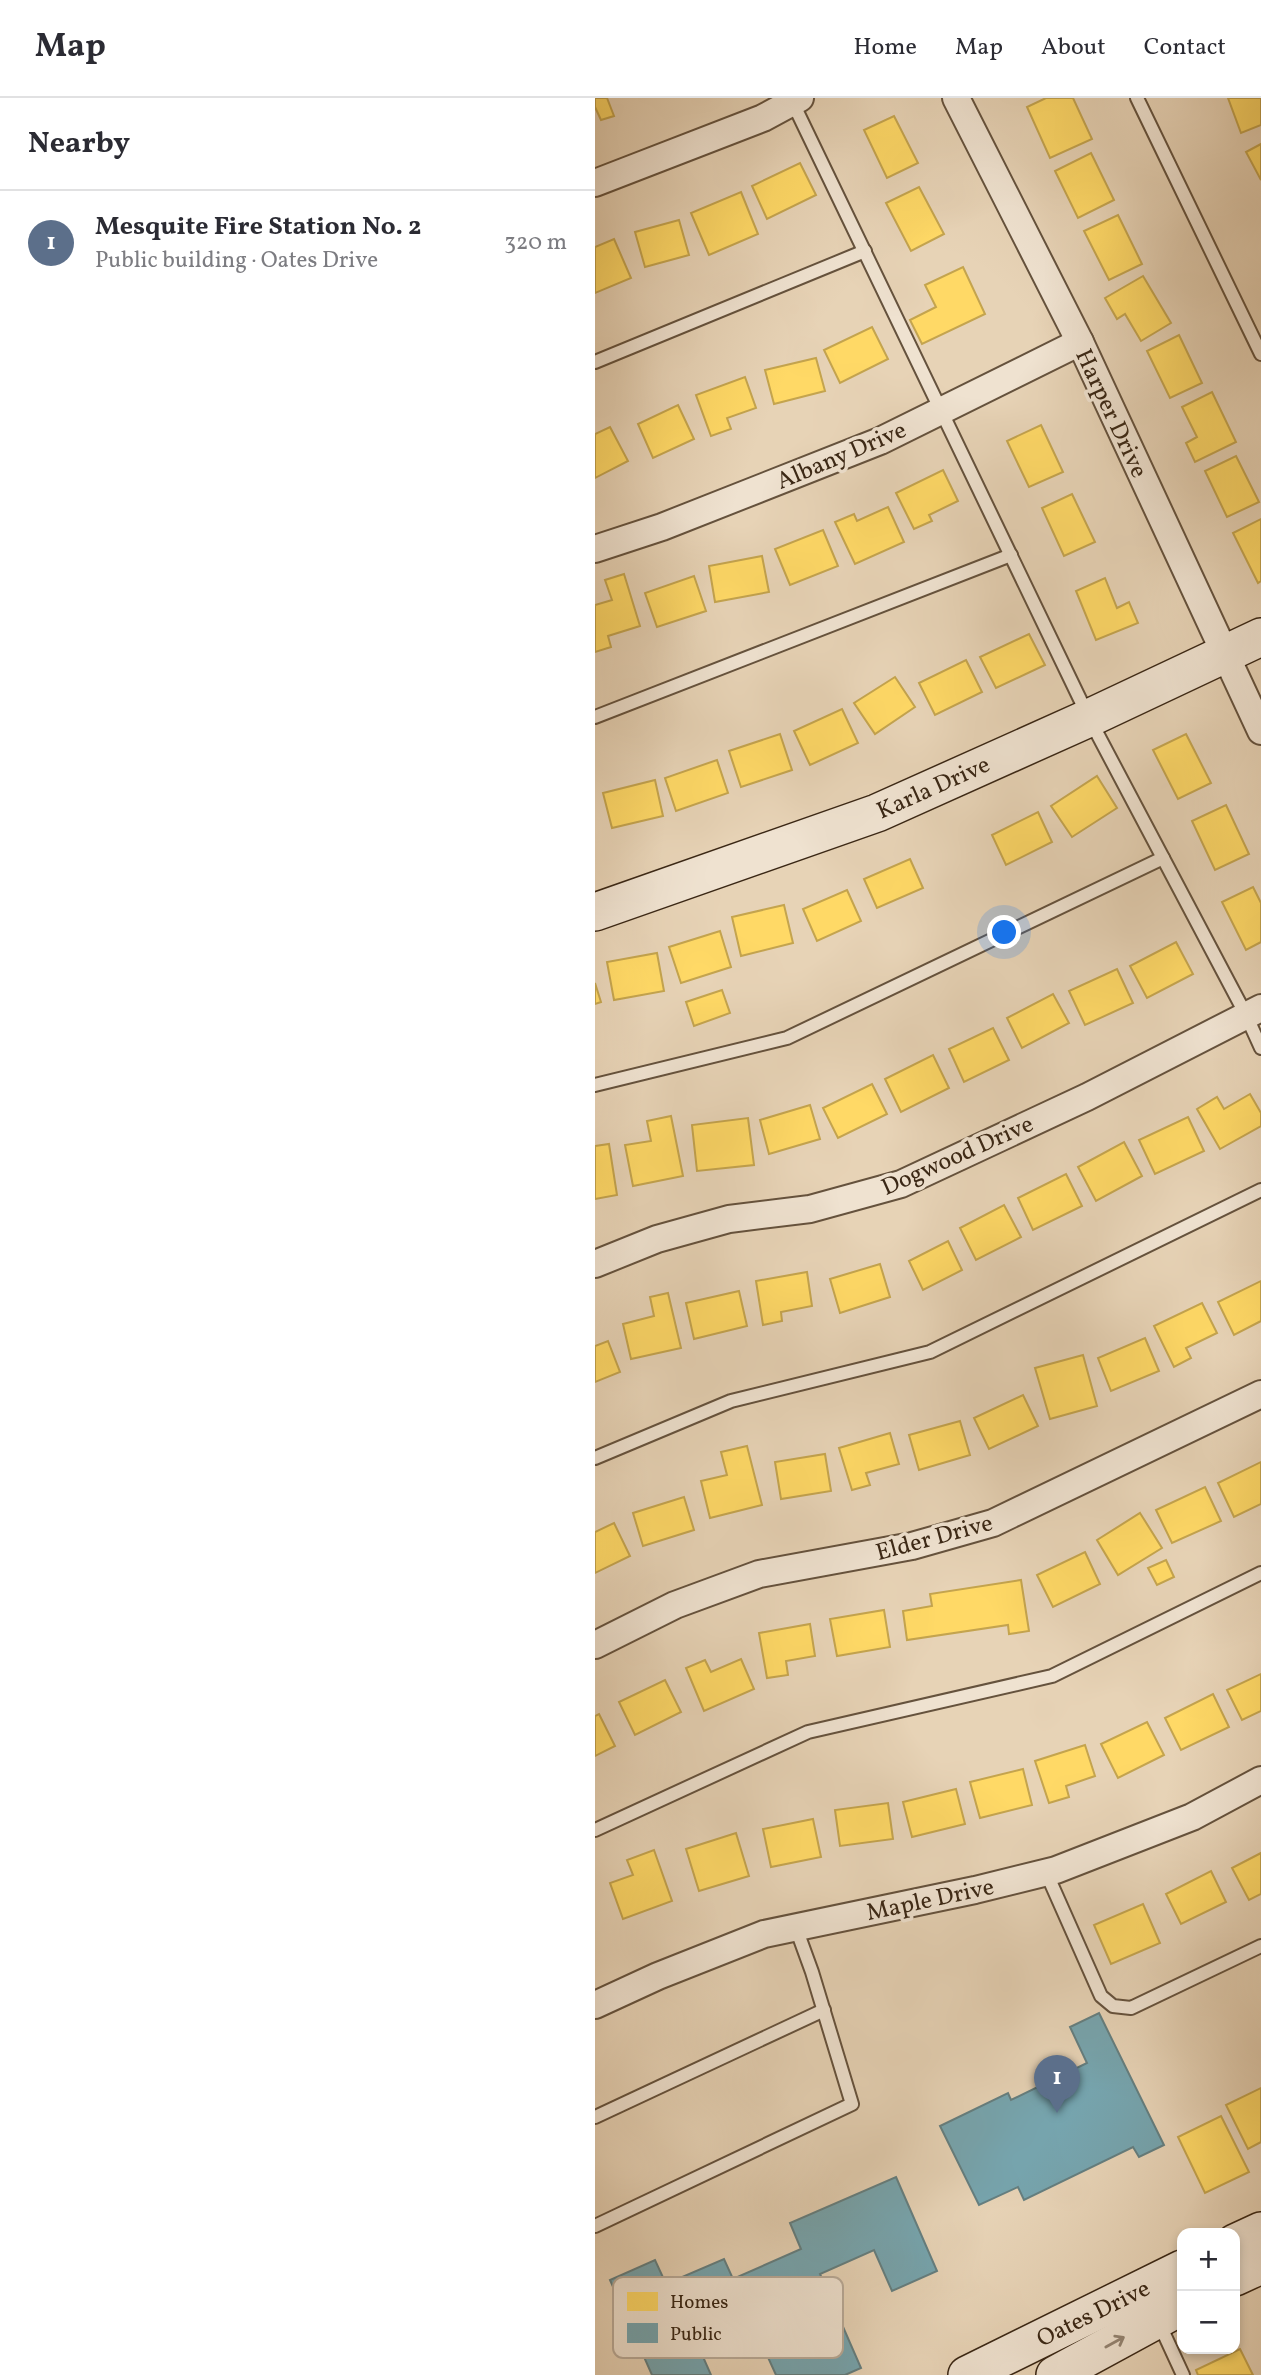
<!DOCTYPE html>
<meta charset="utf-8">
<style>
:root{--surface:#fff;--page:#f7f7f7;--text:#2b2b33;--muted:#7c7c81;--line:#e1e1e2;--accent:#2563eb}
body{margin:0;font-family:Vollkorn,serif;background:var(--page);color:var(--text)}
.controls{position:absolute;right:21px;bottom:21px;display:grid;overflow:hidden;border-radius:14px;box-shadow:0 4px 10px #0003}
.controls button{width:63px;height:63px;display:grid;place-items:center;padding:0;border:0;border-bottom:2px solid var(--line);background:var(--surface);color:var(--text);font:35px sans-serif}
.you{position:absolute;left:410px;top:835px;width:24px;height:24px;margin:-18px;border:5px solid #fff;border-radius:50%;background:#1a73e8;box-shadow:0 0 0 10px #1a73e833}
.badge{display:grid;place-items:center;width:46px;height:46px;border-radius:50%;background:var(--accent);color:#fff;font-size:23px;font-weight:700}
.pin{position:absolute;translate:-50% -58px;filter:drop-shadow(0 2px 4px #0008)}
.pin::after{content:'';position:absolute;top:37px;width:24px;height:21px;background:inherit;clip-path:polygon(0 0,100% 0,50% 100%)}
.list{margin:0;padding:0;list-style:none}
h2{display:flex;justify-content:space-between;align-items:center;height:91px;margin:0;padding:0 28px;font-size:30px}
h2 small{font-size:23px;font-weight:400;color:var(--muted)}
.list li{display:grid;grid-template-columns:46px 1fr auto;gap:21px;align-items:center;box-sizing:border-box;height:105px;padding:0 28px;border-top:2px solid var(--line)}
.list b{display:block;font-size:26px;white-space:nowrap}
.list p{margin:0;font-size:23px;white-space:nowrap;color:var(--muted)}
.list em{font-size:23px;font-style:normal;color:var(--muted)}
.map{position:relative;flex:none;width:666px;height:2277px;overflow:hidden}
header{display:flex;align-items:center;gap:42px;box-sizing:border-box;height:98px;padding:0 35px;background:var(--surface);border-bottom:2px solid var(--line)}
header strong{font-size:33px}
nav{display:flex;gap:38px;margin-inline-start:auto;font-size:24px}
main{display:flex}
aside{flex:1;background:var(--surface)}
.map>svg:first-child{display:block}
.homes{fill:#ffd966;stroke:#c4a44e;stroke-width:2}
.public{fill:#76a5af;stroke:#647f81;stroke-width:2}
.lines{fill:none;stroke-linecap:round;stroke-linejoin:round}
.lane-casing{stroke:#65523d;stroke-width:16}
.street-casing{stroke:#65523d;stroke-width:30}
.secondary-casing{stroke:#3a2715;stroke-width:40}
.lane{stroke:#efe2d0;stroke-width:12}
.street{stroke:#efe2d0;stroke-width:26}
.secondary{stroke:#efe2d0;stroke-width:37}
.oneway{stroke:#948472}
.labels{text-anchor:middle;stroke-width:7;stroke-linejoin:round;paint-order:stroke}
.street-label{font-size:24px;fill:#3a2715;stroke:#efe2d0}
.key{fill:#efe2d0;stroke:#b9aa98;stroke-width:2}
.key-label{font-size:19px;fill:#3a2715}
</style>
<header>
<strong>Map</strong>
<nav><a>Home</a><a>Map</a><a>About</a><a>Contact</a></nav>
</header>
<main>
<aside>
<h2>Nearby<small></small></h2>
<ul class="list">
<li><span class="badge" style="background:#5c6f8a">1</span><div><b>Mesquite Fire Station No. 2</b><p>Public building · Oates Drive</p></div><em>320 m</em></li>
</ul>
</aside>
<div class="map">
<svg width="666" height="2277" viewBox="0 0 666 2277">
<rect width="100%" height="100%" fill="#e7d3b6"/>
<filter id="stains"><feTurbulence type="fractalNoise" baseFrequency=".00286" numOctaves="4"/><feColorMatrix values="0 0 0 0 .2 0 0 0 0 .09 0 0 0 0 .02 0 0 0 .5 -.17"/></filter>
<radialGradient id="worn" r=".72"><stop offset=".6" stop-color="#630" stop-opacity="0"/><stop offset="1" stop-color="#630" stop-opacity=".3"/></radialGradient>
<g class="homes">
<path d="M0 0H12L19 18 6 22 0 9Z"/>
<path d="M451 0H478L497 41 455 60 432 9Z"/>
<path d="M633 0H666V27L646 35Z"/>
<path d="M299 18 323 65 292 80 269 32Z"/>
<path d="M666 46V82L651 54Z"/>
<path d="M496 55 519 102 483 120 460 73Z"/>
<path d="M205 65 221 97 172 121 157 88Z"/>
<path d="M324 89 349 136 316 153 291 105Z"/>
<path d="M146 94 163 136 114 157 96 115Z"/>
<path d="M523 117 547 166 514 182 489 133Z"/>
<path d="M84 122 94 157 50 169 40 134Z"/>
<path d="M19 141 36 180 0 195V149Z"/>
<path d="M368 169 390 216 327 246 315 222 341 209 330 187Z"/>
<path d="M548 178 576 225 546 243 530 216 522 221 510 200Z"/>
<path d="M277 229 293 261 245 285 229 252Z"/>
<path d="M584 237 607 285 575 300 552 253Z"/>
<path d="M221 260 230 293 179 306 170 272Z"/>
<path d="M150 279 161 310 132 320 136 331 116 338 101 297Z"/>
<path d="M617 294 641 344 600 364 591 345 602 339 587 309Z"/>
<path d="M83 307 99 341 58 360 43 326Z"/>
<path d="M446 327 468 374 434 389 412 343Z"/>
<path d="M15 329 33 363 0 380V336Z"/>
<path d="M641 358 664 404 632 419 610 373Z"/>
<path d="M348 372 363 403 334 417 337 423 319 431 301 395Z"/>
<path d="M477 396 500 444 469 458 447 410Z"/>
<path d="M293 409 309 444 260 466 240 424 259 416 262 423Z"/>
<path d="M666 421V483L663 485 638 435Z"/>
<path d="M228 432 243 468 195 487 180 451Z"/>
<path d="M167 458 174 494 120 504 114 468Z"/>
<path d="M29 476 45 528 13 538 16 549 0 554V507L17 502 10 482Z"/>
<path d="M99 478 111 513 62 529 50 495Z"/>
<path d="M510 480 522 510 534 504 543 525 501 542 481 493Z"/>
<path d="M434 536 450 567 401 590 385 559Z"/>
<path d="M371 562 387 594 340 617 324 585Z"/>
<path d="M300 579 320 609 280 636 259 605Z"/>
<path d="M247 611 263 645 215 667 199 633Z"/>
<path d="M185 636 197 672 146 689 134 653Z"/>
<path d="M591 636 616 685 583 701 558 652Z"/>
<path d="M122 662 133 695 81 713 70 680Z"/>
<path d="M502 678 522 710 477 739 456 708Z"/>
<path d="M60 682 68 718 17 730 8 695Z"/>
<path d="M631 707 654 756 620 772 597 723Z"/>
<path d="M443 714 457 744 411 767 397 737Z"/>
<path d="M315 761 328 790 282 810 269 781Z"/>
<path d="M658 789 666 805V844L651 852 627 804Z"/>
<path d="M252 792 266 823 222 843 208 811Z"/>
<path d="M189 807 198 845 146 858 137 819Z"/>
<path d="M125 833 136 869 86 885 74 849Z"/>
<path d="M581 844 598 876 552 900 535 868Z"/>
<path d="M62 855 69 893 19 902 12 864Z"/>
<path d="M522 871 538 905 490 927 474 893Z"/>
<path d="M0 885 6 904 0 906Z"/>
<path d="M127 892 135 915 99 928 91 904Z"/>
<path d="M458 896 474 925 427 950 412 920Z"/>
<path d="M398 930 414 962 369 984 354 951Z"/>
<path d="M338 957 354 990 306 1014 290 981Z"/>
<path d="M277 986 292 1016 243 1040 228 1010Z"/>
<path d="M655 996 666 1015V1028L625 1051 602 1011 622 999 629 1011Z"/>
<path d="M215 1007 225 1041 174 1056 165 1022Z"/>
<path d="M76 1018 88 1078 38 1088 30 1047 56 1043 52 1023Z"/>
<path d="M593 1019 609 1053 560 1076 544 1042Z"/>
<path d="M153 1020 159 1067 102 1073 97 1027Z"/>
<path d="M529 1044 547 1078 501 1103 483 1069Z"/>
<path d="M14 1046 22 1097 0 1101V1048Z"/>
<path d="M471 1076 487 1108 438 1132 423 1100Z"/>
<path d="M409 1107 426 1139 381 1162 365 1130Z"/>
<path d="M353 1143 367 1172 328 1192 314 1163Z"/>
<path d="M285 1166 295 1199 245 1215 235 1181Z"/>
<path d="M212 1174 217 1208 186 1214 187 1223 168 1227 161 1183Z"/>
<path d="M666 1183V1223L639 1237 623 1204Z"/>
<path d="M144 1193 152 1228 99 1241 91 1205Z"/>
<path d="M73 1195 86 1250 36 1261 28 1226 59 1218 55 1199Z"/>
<path d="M607 1205 622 1235 591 1250 596 1260 579 1269 559 1228Z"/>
<path d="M550 1240 564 1273 516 1293 503 1260Z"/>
<path d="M13 1243 25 1274 0 1284V1248Z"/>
<path d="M488 1257 502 1308 455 1321 440 1270Z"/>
<path d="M428 1297 443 1328 394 1351 379 1320Z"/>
<path d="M365 1323 375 1357 324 1372 314 1337Z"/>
<path d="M295 1335 304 1366 271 1375 275 1387 257 1392 244 1350Z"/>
<path d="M152 1348 167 1407 115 1420 106 1383 132 1377 126 1354Z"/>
<path d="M230 1356 236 1393 186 1401 180 1364Z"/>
<path d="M666 1364V1406L639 1419 623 1385Z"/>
<path d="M610 1389 626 1423 577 1445 561 1412Z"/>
<path d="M89 1399 99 1432 48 1448 38 1415Z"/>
<path d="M545 1415 567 1450 523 1477 502 1442Z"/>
<path d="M19 1425 35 1458 0 1475V1434Z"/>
<path d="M490 1454 505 1486 458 1509 442 1477Z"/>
<path d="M571 1462 579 1479 562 1487 553 1470Z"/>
<path d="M426 1482 434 1533 414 1536 413 1527 312 1542 308 1513 337 1508 335 1496Z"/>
<path d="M289 1512 295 1549 242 1558 235 1521Z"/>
<path d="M215 1526 220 1558 191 1563 193 1577 172 1580 164 1535Z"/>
<path d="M146 1561 159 1591 109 1613 91 1570 110 1562 116 1574Z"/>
<path d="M666 1576V1613L647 1622 632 1592Z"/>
<path d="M70 1582 86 1614 40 1637 24 1604Z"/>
<path d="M618 1596 634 1629 586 1652 570 1620Z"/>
<path d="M4 1616 20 1648 0 1658V1618Z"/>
<path d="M552 1624 569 1657 523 1680 506 1646Z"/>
<path d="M490 1647 500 1678 471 1688 474 1699 454 1705 440 1663Z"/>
<path d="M428 1671 437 1707 385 1720 375 1684Z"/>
<path d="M361 1691 370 1726 317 1739 308 1704Z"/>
<path d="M293 1705 298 1741 245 1748 240 1712Z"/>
<path d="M218 1721 226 1759 176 1769 168 1731Z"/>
<path d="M141 1735 154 1778 104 1793 91 1751Z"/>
<path d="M59 1752 77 1803 28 1821 15 1785 38 1777 32 1762Z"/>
<path d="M666 1755V1796L654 1802 637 1770Z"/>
<path d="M616 1773 631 1804 586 1826 571 1796Z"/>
<path d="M548 1806 565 1845 516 1866 499 1827Z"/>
<path d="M666 1990V2044L653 2051 631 2007Z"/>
<path d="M626 2018 654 2074 610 2095 583 2039Z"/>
<path d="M645 2251 658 2277H603L601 2272Z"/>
</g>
<g class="public">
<path d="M504 1915 569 2047 544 2059 538 2049 429 2102 423 2089 384 2107 345 2028 413 1995 416 2002 492 1965 475 1929Z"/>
<path d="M301 2079 342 2173 297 2193 279 2152 225 2176 266 2270 250 2277H181L152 2213 98 2236 116 2277H57L15 2182 60 2162 71 2186 129 2161 138 2181 206 2151 195 2125Z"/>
</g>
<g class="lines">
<defs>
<g id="lane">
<path d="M542 0 666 256"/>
<path d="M197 3 494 620 651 917 666 950"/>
<path d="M0 264 270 153"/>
<path d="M0 619 416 457"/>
<path d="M0 987 192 940 568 760"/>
<path d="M0 1360 136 1303 335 1254 666 1092"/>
<path d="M0 1732 213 1634 457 1578 666 1475"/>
<path d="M451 1774 506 1898 518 1908 536 1910 666 1848"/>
<path d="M0 2019 229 1912"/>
<path d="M0 2128 257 2006 217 1874 201 1830"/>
<path d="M564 2225 588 2277"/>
</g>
<g id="street">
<path d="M361 0 485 244 666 633"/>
<path d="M0 85 168 20 205 0"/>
<path d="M0 451 67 429 285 343 485 244"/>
<path d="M0 1166 62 1141 134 1121 215 1111 306 1086 492 999 666 910"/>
<path d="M0 1547 80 1507 164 1476 317 1448 398 1425 666 1296"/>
<path d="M0 1907 63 1878 169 1836 380 1792 461 1772 597 1719 666 1682"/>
</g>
<g id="secondary">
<path d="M0 814 282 715 494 620 666 539"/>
<path d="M640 2145 666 2133"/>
<path d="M640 2179 666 2167"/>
<path d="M372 2277 587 2171"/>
<path d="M460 2277 587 2208"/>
</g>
</defs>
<use href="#lane" class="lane-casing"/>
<use href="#street" class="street-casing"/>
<use href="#secondary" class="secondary-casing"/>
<use href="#lane" class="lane"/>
<use href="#street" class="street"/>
<use href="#secondary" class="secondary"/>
</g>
<defs><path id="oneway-shaft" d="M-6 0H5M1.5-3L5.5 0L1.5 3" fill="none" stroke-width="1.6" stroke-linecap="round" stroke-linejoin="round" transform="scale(1.75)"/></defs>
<use class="oneway" href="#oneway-shaft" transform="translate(520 2244) rotate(-29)"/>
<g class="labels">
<g class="street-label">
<text transform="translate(517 315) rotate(65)" y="8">Harper Drive</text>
<text transform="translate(246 357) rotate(-23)" y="8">Albany Drive</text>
<text transform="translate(338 689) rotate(-24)" y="8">Karla Drive</text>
<text transform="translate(362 1057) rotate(-24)" y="8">Dogwood Drive</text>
<text transform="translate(339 1439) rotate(-15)" y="8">Elder Drive</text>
<text transform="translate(335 1801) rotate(-12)" y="8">Maple Drive</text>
<text transform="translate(498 2215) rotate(-26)" y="8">Oates Drive</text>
</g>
</g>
<rect x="18" y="2179" width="230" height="81" rx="10" class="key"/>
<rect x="32" y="2194" width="31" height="19" fill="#ffd966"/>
<rect x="32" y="2225" width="31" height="20" fill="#76a5af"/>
<g class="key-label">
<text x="75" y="2210">Homes</text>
<text x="75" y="2242">Public</text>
</g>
<rect width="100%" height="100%" filter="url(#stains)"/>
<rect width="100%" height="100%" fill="url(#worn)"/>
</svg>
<div class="controls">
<button>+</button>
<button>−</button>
</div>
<div class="you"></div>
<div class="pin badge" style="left:462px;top:2015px;background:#5c6f8a">1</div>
</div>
</main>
